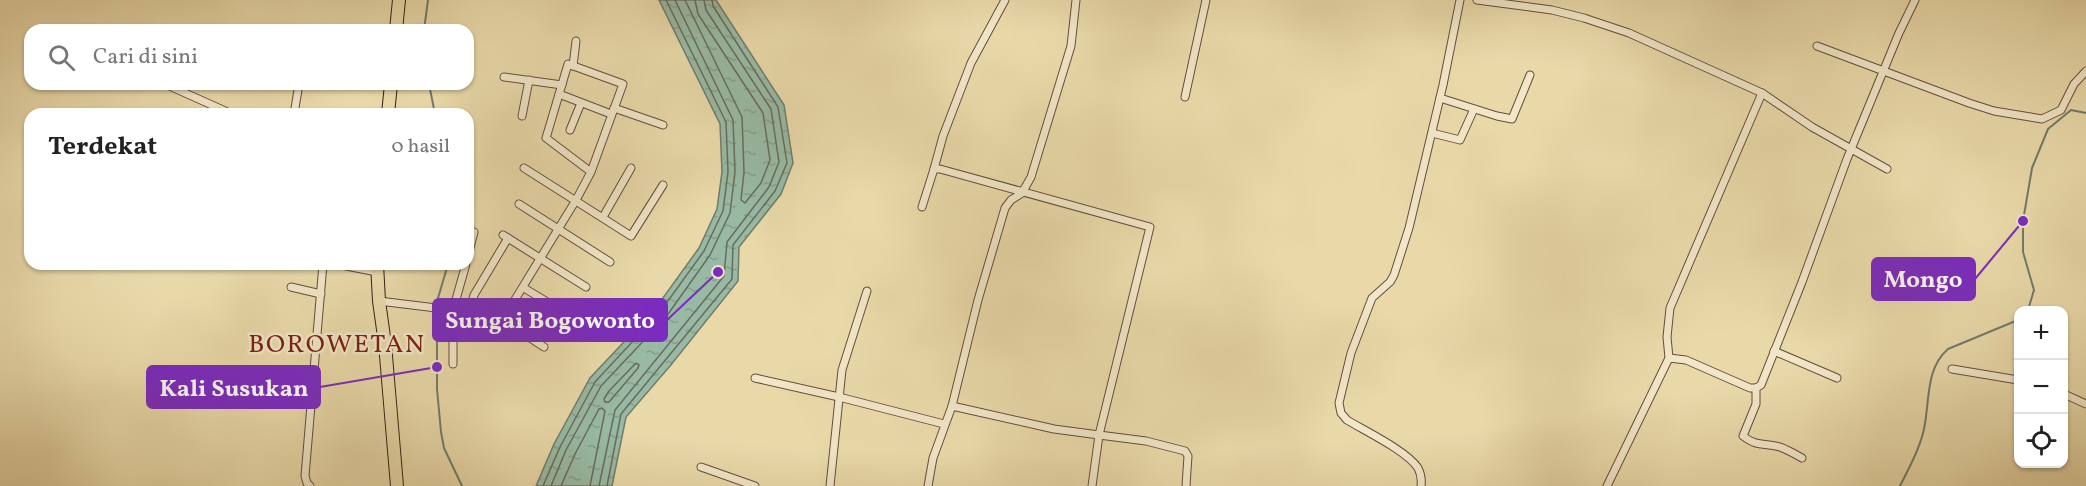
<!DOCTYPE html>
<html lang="id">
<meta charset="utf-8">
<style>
:root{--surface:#fff;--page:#f2f2f2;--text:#222;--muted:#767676;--line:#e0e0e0}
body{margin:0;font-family:Vollkorn,serif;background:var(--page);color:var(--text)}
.controls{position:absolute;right:18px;bottom:18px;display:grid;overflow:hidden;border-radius:12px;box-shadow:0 2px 4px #0004}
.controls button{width:54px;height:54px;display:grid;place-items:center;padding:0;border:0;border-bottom:2px solid var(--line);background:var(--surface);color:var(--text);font:30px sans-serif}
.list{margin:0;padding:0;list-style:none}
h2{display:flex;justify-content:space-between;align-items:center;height:78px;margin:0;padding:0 24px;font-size:26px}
h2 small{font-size:20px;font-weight:400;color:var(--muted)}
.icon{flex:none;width:33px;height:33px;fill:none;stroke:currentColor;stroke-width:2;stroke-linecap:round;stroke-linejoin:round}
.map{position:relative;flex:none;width:2086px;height:486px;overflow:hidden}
.search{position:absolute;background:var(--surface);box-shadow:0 2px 4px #0004;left:24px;top:24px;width:450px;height:66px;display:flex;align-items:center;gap:15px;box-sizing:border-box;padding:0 21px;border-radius:18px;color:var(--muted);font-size:22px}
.panel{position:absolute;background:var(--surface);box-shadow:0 2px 4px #0004;left:24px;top:108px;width:450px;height:162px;border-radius:18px}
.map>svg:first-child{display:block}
.water{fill:url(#water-ripples);stroke:#717c6b;stroke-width:1.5}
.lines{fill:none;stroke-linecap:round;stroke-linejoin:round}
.shore{stroke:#686c5d;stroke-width:1.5}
.stream{stroke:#717c6b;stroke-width:2}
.minor-casing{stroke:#644e3b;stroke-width:9}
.trunk-casing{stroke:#371f16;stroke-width:14}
.minor{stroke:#f1e6c7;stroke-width:7}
.trunk{stroke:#e9d9a9;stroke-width:12}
.labels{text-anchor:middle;stroke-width:5;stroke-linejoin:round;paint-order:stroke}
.quarter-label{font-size:26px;letter-spacing:1.5px;fill:#7a1f14;stroke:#f1e6c7}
.leader{fill:none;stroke:#7b2cbf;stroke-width:2}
.callout-dot{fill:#7b2cbf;stroke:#f1e6c7;stroke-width:2}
.callout{fill:#7b2cbf;stroke:#7b2cbf;stroke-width:2}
.callout-label{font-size:24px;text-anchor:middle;font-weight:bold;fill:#fff}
</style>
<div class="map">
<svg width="2086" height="486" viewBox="0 0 2086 486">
<defs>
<pattern id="water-ripples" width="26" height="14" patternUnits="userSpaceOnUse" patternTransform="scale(1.5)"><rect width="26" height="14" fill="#98baa4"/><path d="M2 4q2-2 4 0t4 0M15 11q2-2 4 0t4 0" fill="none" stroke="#849f8c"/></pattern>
</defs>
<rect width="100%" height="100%" fill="#e9d9a9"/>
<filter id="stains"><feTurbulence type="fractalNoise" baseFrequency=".00333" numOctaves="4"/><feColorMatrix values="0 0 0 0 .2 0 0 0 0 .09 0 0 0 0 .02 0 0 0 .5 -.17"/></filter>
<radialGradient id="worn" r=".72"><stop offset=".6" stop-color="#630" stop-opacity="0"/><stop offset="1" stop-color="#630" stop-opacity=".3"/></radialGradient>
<path class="water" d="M659 0H716L784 105 793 163 781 194 739 247 738 281 670 366 626 417 612 486H536L554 444 590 378 655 309 699 248 717 209 722 172 720 124Z"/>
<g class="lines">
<g class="shore">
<path d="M685 0 742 117 744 172 741 200 745 203 761 183 770 160 763 113 698 14 695 0"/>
<path d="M636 363 639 365 638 368 609 402H605L604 399 609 391Z"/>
<path d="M543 486 560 447 595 382 660 312 704 251 723 211 728 172 726 122 666 0"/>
<path d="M551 486 566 450 601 386 666 317 710 255 730 213 735 172 733 120 675 0"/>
<path d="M561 486 575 454 599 409 602 408 605 411 590 486"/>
<path d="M599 486 615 410 724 276 727 242 769 187 779 162 771 109 706 10 704 0"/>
<path d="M607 486 621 414 732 279 733 245 775 191 787 163 778 107 713 6 712 0"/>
</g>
<g class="stream">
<path d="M424 30 428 0"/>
<path d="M429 84 435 114"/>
<path d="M436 305 448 264"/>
<path d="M2028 310 2034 290 2023 252V221L2032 168 2048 129 2071 110 2086 113"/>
<path d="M435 311 437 331V389L441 432 444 448 462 486"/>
<path d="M1900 486C1909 468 1920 448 1924 429 1930 401 1925 369 1948 349L2018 320"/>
</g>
<defs>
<g id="minor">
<path d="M1477 0 1552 10 1584 18 1629 33 1762 93 1812 127 1887 169"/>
<path d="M1817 46 1969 103 1994 111 2042 119 2061 110 2074 84 2086 71"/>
<path d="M573 66 576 41"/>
<path d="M504 77 562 85"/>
<path d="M165 84 232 114"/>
<path d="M559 94 611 114"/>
<path d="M1185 97 1206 0"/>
<path d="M1440 98 1497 116 1512 119 1530 75"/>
<path d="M614 108 663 125"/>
<path d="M294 114 299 84"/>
<path d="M522 116 529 80"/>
<path d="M570 130 581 103"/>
<path d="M1432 133 1460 140 1474 109"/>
<path d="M524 168 631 236 663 185"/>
<path d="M934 169 943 136 971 63 1005 0"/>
<path d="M519 204 610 262"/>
<path d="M922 207 934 169H940L1150 227 1099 435 1054 429 952 406"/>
<path d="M603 217 631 168"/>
<path d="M503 235 586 287"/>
<path d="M468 255 474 232"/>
<path d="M336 264 377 272"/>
<path d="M291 287 321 294"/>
<path d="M524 288 572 317"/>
<path d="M379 301 469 312 494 313 508 311 576 200 591 172 623 84 568 64 546 138 591 172"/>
<path d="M469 312 474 295 508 238"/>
<path d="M494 314 544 347"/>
<path d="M1774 351 1837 378"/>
<path d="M1669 358 1667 337 1670 308 1762 93"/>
<path d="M453 364V310L466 264"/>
<path d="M1952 369 2018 380"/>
<path d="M755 378 839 397 944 424"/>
<path d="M2064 394 2086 404"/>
<path d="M1802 458C1795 454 1788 450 1780 447 1763 442 1759 448 1743 436L1756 404V388L1761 385 1802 282 1847 159 1899 33 1915 0"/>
<path d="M701 467 755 486"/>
<path d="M310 486 307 483 305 476 323 264"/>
<path d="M830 486 842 370 867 291"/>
<path d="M928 486 933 458 952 406 978 300 1005 208 1011 200 1022 193 1031 177 1071 46 1076 0"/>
<path d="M1092 486 1099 435 1146 441 1185 451 1188 456 1186 486"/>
<path d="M1421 486C1422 479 1421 474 1418 468 1407 451 1365 431 1347 420L1341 413 1339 403 1351 353 1372 298 1390 282 1394 275 1409 228 1443 85 1460 0"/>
<path d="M1607 486 1669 358 1686 360 1750 388H1756"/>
</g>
<g id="trunk">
<path d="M396 30 399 0"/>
<path d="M388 114 391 84"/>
<path d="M377 264 379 301 385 344 397 486"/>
</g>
</defs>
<use href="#minor" class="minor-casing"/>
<use href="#trunk" class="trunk-casing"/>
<use href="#minor" class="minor"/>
<use href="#trunk" class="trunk"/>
</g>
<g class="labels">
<g class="quarter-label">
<text x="337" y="352">BOROWETAN</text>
</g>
</g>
<path class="leader" d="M2023 221L1975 279M718 272L667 320M437 367L320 387"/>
<g class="callout-dot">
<circle cx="2023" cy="221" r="6"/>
<circle cx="718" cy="272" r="6"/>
<circle cx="437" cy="367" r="6"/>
</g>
<g class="callout">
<rect x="1872" y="258" width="103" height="42" rx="6"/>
<rect x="433" y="299" width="234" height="42" rx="6"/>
<rect x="147" y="366" width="173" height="42" rx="6"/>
</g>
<g class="callout-label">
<text x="1923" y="287">Mongo</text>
<text x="550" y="328">Sungai Bogowonto</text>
<text x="234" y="396">Kali Susukan</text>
</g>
<rect width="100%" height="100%" filter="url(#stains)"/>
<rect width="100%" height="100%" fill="url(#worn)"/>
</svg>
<div class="controls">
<button>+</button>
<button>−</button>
<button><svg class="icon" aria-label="locate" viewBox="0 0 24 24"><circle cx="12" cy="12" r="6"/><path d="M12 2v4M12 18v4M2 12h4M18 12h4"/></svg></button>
</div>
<div class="search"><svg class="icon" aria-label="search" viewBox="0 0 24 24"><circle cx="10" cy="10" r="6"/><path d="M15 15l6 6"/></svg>Cari di sini</div>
<section class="panel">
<h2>Terdekat<small>0 hasil</small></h2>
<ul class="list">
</ul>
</section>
</div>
